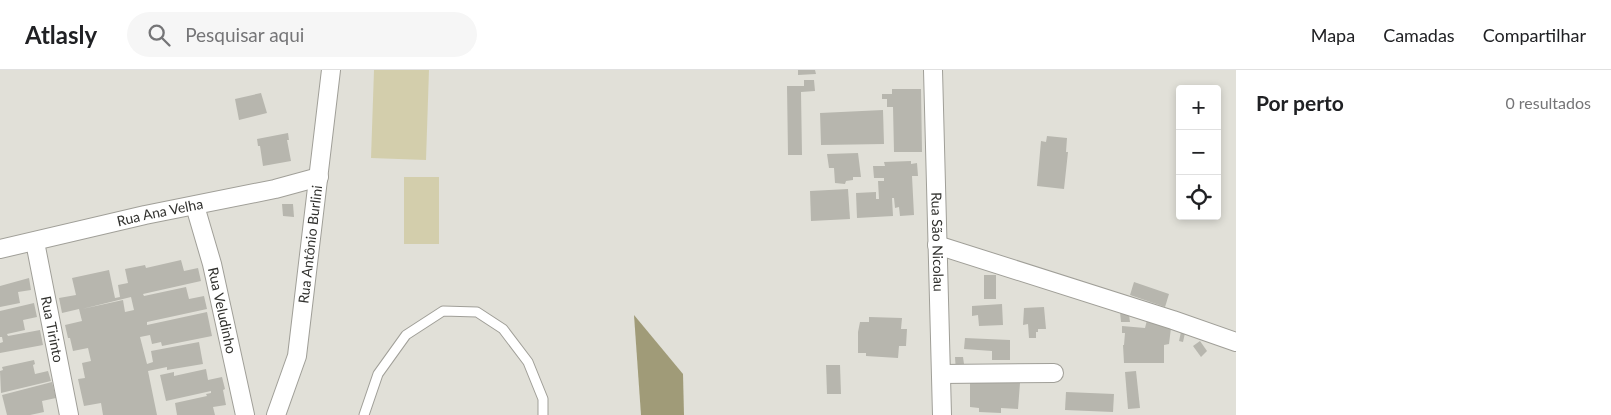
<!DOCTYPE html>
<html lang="pt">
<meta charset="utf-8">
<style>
:root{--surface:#fff;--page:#f6f6f6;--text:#202124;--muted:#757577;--line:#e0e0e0}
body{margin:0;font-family:Lato,sans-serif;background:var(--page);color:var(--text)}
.controls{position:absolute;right:15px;top:15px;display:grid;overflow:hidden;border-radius:5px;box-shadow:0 2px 8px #0003}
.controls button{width:45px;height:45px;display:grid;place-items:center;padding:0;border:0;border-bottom:1px solid var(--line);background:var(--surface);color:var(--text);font:25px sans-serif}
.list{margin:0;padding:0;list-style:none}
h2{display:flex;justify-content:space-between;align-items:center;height:65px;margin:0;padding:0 20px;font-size:21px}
h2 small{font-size:16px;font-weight:400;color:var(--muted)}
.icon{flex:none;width:28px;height:28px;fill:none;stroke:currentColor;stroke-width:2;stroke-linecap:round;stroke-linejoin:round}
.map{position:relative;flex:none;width:1236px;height:345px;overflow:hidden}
header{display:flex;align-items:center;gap:30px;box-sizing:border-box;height:70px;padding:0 25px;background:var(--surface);border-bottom:1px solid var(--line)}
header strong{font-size:24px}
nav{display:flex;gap:28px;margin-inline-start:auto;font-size:18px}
.search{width:350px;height:45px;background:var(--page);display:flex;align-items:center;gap:12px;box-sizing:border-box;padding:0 18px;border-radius:28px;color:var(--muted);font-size:19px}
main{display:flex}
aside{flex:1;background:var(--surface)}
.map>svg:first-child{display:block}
.green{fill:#d3ceac}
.water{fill:#a09b78}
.building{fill:#b7b6ae;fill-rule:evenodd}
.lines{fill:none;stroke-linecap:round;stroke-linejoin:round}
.service-casing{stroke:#a09f98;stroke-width:11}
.minor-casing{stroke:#a09f98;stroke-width:20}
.service{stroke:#fff;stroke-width:9}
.minor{stroke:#fff;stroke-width:18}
.labels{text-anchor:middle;stroke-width:4;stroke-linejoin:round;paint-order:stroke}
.street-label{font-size:14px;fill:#30302d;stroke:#eeede5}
</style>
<header>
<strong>Atlasly</strong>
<div class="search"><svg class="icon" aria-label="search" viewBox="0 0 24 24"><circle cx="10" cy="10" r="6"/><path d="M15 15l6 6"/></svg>Pesquisar aqui</div>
<nav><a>Mapa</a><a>Camadas</a><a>Compartilhar</a></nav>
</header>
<main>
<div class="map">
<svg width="1236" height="345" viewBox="0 0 1236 345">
<rect width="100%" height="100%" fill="#e1e0d8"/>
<g class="green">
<path d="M374 0H429L426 90 371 88Z"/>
<rect x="404" y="107" width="35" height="67"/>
</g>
<path class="water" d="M634 245 683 304 684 345H641Z"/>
<g class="building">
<path d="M798 0H815L816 4 798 5Z"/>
<path d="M804 10H814L815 21 801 22 802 85H788L787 16H804Z"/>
<path d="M892 19H921L922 82H894L893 37H887V29H882V24H892Z"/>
<path d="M261 23 267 43 239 50 235 29Z"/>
<path d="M883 40 884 74 821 75 820 43Z"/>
<path d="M288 63 289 70H287L291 91 263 96 260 76H258L257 69Z"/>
<path d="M1047 66 1067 68 1066 82H1068L1064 119 1037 116 1041 71 1046 72Z"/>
<path d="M858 83 861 107H853V110L846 111 845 114 835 113 834 98H829L827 84Z"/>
<path d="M911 91V94L917 93 918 106H912L914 145 900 146 899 137 895 138 894 128H892L893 146 857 148 856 123 876 122V129H879L878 111H884V108H874L873 96H885L884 92Z"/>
<path d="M848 119 850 149 811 151 810 121Z"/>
<path d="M282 134H293L294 147 283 146Z"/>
<path d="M181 190 184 201 198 198 201 211 143 224 144 226 186 217 189 229 204 226 207 239 147 252V255L207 242 212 266 162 276 161 272 152 274 150 265 140 267 147 294 153 292 151 281 199 272 203 294 167 300V297L148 301 157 345H103L101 333 84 336 78 309 85 308 82 293 91 291 88 278 73 281 70 268H68L65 255 82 251 79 239 62 243 59 228 76 225 72 208 109 200 115 228 120 227 118 215 128 213 125 199 145 195 146 198ZM131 227 134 240 125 242 123 230 82 239Z"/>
<rect x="984" y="205" width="12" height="24"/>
<path d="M29 208 31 220 18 222 20 233 0 237V216Z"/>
<path d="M1134 212 1169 224 1165 237 1130 225Z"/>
<path d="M34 233 37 247 23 250 25 260 7 264 8 266 40 260 43 275 0 283V273L3 272 2 267H0V241Z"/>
<path d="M1002 234 1003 255 979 256 978 245 972 246V236Z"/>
<path d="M1044 237 1046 259H1038V262H1036V268H1029L1028 254 1023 255 1024 238Z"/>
<path d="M1120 242 1129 245 1130 252H1121Z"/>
<path d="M869 247 902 248 901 259H907L906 276H899L898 288 866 286V283H858V262L860 252H869Z"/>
<path d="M1147 250 1171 258 1169 274 1164 275V293H1124L1123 275H1124L1125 263H1122V256L1145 258Z"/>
<path d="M1181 262 1185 263 1183 272 1179 271Z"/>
<path d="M965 268 1010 270V290H992V281L964 279Z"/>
<path d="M1200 271 1207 281 1201 287 1193 276Z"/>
<path d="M955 287H963L964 294H959L960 302H956Z"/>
<path d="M34 290 35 294 33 295 35 304 48 301 51 311 1 323 0 301 3 300 2 297Z"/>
<path d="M826 295H840L841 324H827Z"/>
<path d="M206 299 208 310 222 307 225 319 223 320 226 335 213 337 215 345H177L175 333 207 326 206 324 211 323V321L166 331 160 305 174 302V306Z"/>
<path d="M1136 301 1140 338 1128 339 1125 302Z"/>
<path d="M52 312 56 328 42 331 44 342 30 345H7L2 325Z"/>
<path d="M970 312 1020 313 1018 339 1001 338V343L979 342V338L970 337Z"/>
<path d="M1066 322 1114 324 1113 342 1065 340Z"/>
</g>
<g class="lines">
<defs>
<path id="service" d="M364 345 378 304 406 265 443 241 477 242 503 259 528 292 543 329V345"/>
<g id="minor">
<path id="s1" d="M933 0 942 345"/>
<path id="s2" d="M195 136 212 194 245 345"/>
<path id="s3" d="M35 172 69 345"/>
<path d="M937 175 1173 250 1236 272"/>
<path id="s4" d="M0 179 145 145 275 119 319 107"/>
<path d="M941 304 1054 303"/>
<path id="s5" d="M276 345 297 286 331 0"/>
</g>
</defs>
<use href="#service" class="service-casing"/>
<use href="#minor" class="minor-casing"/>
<use href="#service" class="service"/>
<use href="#minor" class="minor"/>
</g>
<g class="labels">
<g class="street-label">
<text dy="5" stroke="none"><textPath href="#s4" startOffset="164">Rua Ana Velha</textPath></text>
<text dy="5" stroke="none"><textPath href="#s1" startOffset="172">Rua São Nicolau</textPath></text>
<text dy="5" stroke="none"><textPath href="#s5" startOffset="175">Rua Antônio Burlini</textPath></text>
<text dy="5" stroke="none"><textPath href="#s2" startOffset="108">Rua Veludinho</textPath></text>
<text dy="5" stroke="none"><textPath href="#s3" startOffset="89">Rua Tirinto</textPath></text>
</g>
</g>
</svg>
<div class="controls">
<button>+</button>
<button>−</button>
<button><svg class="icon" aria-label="locate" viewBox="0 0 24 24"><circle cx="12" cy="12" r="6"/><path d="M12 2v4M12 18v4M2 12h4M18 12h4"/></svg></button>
</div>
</div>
<aside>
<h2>Por perto<small>0 resultados</small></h2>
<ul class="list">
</ul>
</aside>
</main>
